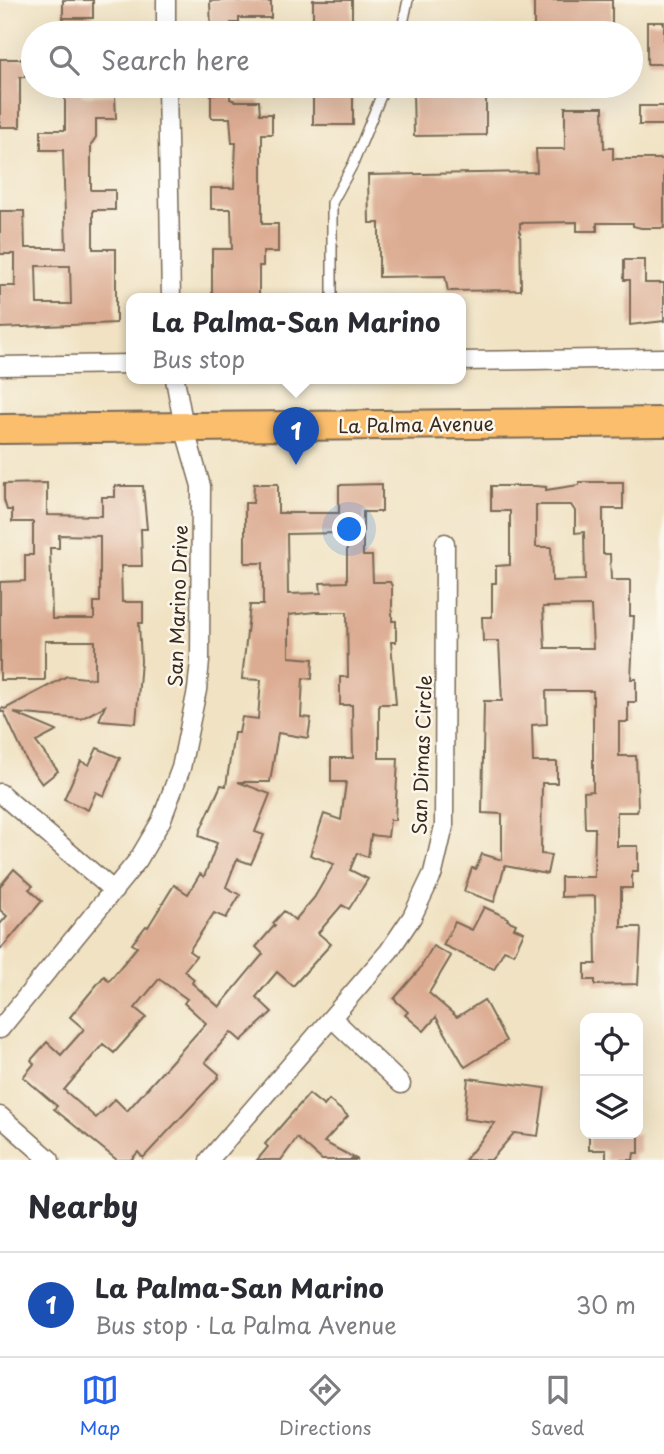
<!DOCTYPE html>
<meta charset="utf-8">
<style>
:root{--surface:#fff;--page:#f2f2f3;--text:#2b2b33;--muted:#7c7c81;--line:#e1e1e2;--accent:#2563eb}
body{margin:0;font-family:"Playpen Sans",sans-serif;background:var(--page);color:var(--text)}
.controls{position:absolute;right:21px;bottom:21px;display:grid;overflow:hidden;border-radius:14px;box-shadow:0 7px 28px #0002}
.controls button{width:63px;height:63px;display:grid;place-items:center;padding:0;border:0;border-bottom:2px solid var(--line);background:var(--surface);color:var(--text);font:35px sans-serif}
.you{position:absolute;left:350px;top:530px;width:24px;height:24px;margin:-18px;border:5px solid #fff;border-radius:50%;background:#1a73e8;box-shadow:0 0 0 10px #1a73e833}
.badge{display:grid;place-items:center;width:46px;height:46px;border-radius:50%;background:var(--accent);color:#fff;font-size:23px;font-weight:700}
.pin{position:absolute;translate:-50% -58px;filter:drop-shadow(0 2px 4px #0008)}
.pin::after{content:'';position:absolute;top:37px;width:24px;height:21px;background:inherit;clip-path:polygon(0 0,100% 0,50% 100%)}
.popup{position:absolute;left:126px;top:293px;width:340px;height:91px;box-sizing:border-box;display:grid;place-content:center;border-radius:14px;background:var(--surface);filter:drop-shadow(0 2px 5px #0005);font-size:23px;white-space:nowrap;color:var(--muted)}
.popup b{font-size:26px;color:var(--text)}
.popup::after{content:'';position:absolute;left:50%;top:100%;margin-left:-14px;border:14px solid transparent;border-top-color:var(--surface)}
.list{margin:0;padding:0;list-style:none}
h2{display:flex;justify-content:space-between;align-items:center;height:91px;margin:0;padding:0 28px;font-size:30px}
h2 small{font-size:23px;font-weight:400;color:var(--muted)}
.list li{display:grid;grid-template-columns:46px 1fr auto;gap:21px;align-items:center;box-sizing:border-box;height:105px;padding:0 28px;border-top:2px solid var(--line)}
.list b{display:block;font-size:26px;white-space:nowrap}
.list p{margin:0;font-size:23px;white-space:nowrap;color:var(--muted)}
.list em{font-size:23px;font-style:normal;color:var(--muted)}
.icon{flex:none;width:38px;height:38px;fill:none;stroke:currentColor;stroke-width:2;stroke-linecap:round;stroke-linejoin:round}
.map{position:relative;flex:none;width:664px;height:1160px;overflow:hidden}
.search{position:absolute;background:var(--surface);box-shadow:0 7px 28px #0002;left:21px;right:21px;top:21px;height:77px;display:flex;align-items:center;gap:18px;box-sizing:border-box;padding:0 24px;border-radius:38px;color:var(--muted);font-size:26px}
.sheet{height:196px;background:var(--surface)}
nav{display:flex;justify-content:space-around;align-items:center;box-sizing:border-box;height:98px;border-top:2px solid var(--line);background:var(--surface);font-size:19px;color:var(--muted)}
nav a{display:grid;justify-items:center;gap:4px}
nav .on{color:var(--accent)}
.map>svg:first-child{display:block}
.building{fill:#dcac92;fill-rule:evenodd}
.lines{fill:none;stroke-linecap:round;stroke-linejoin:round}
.lane-casing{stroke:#7a6a57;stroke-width:12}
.street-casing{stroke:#7a6a57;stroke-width:21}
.primary-casing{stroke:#7a6a57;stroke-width:32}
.lane{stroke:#fff;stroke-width:9}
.street{stroke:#fff;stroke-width:18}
.primary{stroke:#fabe6d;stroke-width:28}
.labels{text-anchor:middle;stroke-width:5;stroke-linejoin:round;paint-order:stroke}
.street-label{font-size:19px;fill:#3b2a1e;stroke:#fbf7ec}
</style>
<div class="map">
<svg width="664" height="1160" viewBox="0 0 664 1160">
<rect width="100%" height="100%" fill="#fbf7ec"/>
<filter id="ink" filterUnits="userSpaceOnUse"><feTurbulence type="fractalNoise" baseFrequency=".0143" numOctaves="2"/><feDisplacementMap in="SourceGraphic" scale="14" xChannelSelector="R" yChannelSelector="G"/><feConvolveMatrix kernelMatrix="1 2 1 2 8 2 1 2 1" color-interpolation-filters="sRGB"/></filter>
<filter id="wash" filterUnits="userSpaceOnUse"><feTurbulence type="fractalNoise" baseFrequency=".00686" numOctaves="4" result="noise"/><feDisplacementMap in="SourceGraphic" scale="28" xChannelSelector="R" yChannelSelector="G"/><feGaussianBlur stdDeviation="1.57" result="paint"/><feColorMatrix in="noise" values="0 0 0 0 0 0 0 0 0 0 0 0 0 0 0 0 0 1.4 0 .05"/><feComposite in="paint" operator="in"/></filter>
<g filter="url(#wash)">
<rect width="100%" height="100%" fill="#f0e2c2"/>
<g id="blocks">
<g class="building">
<rect x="63" y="0" width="30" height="18"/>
<path d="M231 0 271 2V18H239V23H231V33H211L210 1Z"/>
<rect x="313" y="0" width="39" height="33"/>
<rect x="534" y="0" width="78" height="33"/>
<rect x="647" y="22" width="17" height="42"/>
<path d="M0 59H25V77H20V127H0Z"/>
<rect x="313" y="86" width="40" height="39"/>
<path d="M486 90V135L414 136 413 91Z"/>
<path d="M65 91H82V96L115 95 116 119H96V137L91 145V190H115V210H93V249H116V323L0 328V286H15V254H0V211H24L25 248H66L63 150H41V130H65ZM36 266H70L71 304H37Z"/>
<path d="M211 94H230V99L235 101H259L260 114H272V134H262V224H278V252H263V266H259V299H212V249H232L231 209H211V188H234L236 143H232L230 118H211Z"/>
<rect x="639" y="106" width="25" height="19"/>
<path d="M565 107H603L604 148H613V159H664V228H641L633 226V223H597V231H577V222L520 223 521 290 448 291 445 276 379 277V223H369L368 175 537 172 536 149H565Z"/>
<path d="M624 260H645V283H664V321L630 325V280H624Z"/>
<path d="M579 482H623V509H603V554H610L611 580H630V616H634L631 679H636V702H628V722H619V756H636L638 808 637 812H617V846H638V871H632V888H621V927H640L641 930 638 984 595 985V980H585V964H596L595 896 561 897V877H594L595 828H585L584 792 593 791V691H546L547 724 532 725 533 762H557V783H542L541 854 551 855 547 874 505 866 494 902 464 891 472 868 476 869 482 854 502 860V814L482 813 484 701H502L499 641H483L482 617H492V583H496V566L510 565V511H491V486H535L546 487V490L579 485ZM536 505H571L575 511V533L584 532 585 580 552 581 551 547H536ZM591 606 593 648H545L543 607Z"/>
<path d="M47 483V515L102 516V497H115V486H143L147 529H141L142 566H121L122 602H143V623H139L141 661 136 723 99 720 105 706 81 719 14 713 57 731 36 742 58 771 42 784 29 766 4 712H0L2 708 5 709 67 676 95 679V641H45V680H0V582L25 581V555H33V522H12V510H7L4 500V484ZM59 535 100 536V602H94V619H52L50 548H59Z"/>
<path d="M254 484H278V513H339V485L382 484V512H363V556H372L373 582H390L392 586V621H396V642H391L396 704H379V758H398L395 820H390L388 837 371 835 368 857 357 853 350 870 368 879 349 909 342 905 318 933 331 944 293 986 277 972 256 997 272 1012 241 1041 231 1032 205 1062 219 1074 218 1078 143 1158 138 1152 131 1160H117L54 1109 57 1106 23 1077 34 1064 31 1060 47 1042 61 1055 84 1029 70 1017 104 976 109 981 137 947 132 944 146 926 148 927 174 885 188 894 200 874 204 877 217 843 199 836 200 831 221 785 226 786 234 733H239L242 717 258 719 261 680 242 679 250 605H263V563H245V503H253ZM339 533 347 535V582L320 583 321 593 288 594 287 534ZM315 612H347L348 677H340V705H352L353 758H331V782H346L341 820 324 814 310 855 334 864 314 898 295 920 284 911 273 923 275 925 256 947 263 954 219 1007 192 983 194 979 184 971 196 956 189 951 214 913 226 918 240 895 226 887 237 859 251 864 264 835 255 832 270 794 238 782H270L278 733 308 738 311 718 301 717 303 678 312 679 313 659 289 657V615ZM159 979 187 999 184 1003 206 1023 127 1111 115 1099 96 1118 64 1090 103 1044 114 1053 146 1017 135 1008Z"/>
<path d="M97 748 120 758 104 796 96 792 88 810 64 799 81 761 89 765Z"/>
<path d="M14 869 33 886 29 889 42 901 0 950V924L7 916 0 910V886Z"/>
<path d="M484 907 508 918 507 920 516 924 514 928 524 932 514 954 504 950 494 969 443 945 455 922 472 930Z"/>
<path d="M433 946 451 956 429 993 457 1017 484 1000 506 1041 465 1067 436 1017 424 1031 405 1015 408 1012 394 999 419 970Z"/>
<path d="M468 1078 545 1088 538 1136 514 1133 491 1160H465L495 1123 464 1119Z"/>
<path d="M309 1094 324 1106 329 1100 348 1116 324 1142 358 1160H322L297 1138 281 1160H257L268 1147 265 1144Z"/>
<path d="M589 1134H639V1153H634L633 1160H606V1150H589Z"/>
</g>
</g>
</g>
<g filter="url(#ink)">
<use href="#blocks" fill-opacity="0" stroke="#7a6a57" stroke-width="2"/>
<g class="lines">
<defs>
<g id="lane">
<path d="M401 33 408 0"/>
<path d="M332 299V203L353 164 385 86"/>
</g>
<g id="street">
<path d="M166 0V33"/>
<path d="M167 86 171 299"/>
<path d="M460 361 664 358"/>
<path d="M0 366 132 364"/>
<path d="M0 793 114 891"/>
<path d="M333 1019 401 1084"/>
<path d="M0 1029 138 860 161 821 181 768 197 690 200 661 201 486 184 427 175 379"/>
<path d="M0 1116 50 1160"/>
<path d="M209 1160 389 951 412 917 433 873 444 826 445 543"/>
</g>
<path id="primary" d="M0 429 664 422"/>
</defs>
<use href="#lane" class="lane-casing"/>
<use href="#street" class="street-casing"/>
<use href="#primary" class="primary-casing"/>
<use href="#lane" class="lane"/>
<use href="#street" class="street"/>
<use href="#primary" class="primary"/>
</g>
</g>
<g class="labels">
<g class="street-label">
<text transform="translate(416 425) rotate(-1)" y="7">La Palma Avenue</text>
<text transform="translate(178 606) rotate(-88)" y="7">San Marino Drive</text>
<text transform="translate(422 755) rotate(-88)" y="7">San Dimas Circle</text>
</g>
</g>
</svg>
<div class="controls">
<button><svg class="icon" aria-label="locate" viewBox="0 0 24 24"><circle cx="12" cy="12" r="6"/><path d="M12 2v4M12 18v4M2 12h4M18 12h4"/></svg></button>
<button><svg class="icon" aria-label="layers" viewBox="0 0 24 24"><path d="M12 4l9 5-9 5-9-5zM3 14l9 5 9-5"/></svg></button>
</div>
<div class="you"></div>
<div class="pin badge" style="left:296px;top:465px;background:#1a4fb4">1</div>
<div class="popup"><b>La Palma-San Marino</b>Bus stop</div>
<div class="search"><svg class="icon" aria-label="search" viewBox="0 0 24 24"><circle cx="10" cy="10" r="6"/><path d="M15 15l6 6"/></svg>Search here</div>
</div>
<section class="sheet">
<h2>Nearby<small></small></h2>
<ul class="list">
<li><span class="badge" style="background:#1a4fb4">1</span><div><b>La Palma-San Marino</b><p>Bus stop · La Palma Avenue</p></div><em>30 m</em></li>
</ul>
</section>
<nav>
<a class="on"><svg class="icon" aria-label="map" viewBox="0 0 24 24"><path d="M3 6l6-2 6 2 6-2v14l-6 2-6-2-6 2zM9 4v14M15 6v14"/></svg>Map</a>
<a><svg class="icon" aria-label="directions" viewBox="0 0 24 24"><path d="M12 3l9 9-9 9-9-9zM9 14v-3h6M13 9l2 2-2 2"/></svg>Directions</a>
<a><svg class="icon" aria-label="saved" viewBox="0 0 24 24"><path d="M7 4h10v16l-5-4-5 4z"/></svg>Saved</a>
</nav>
